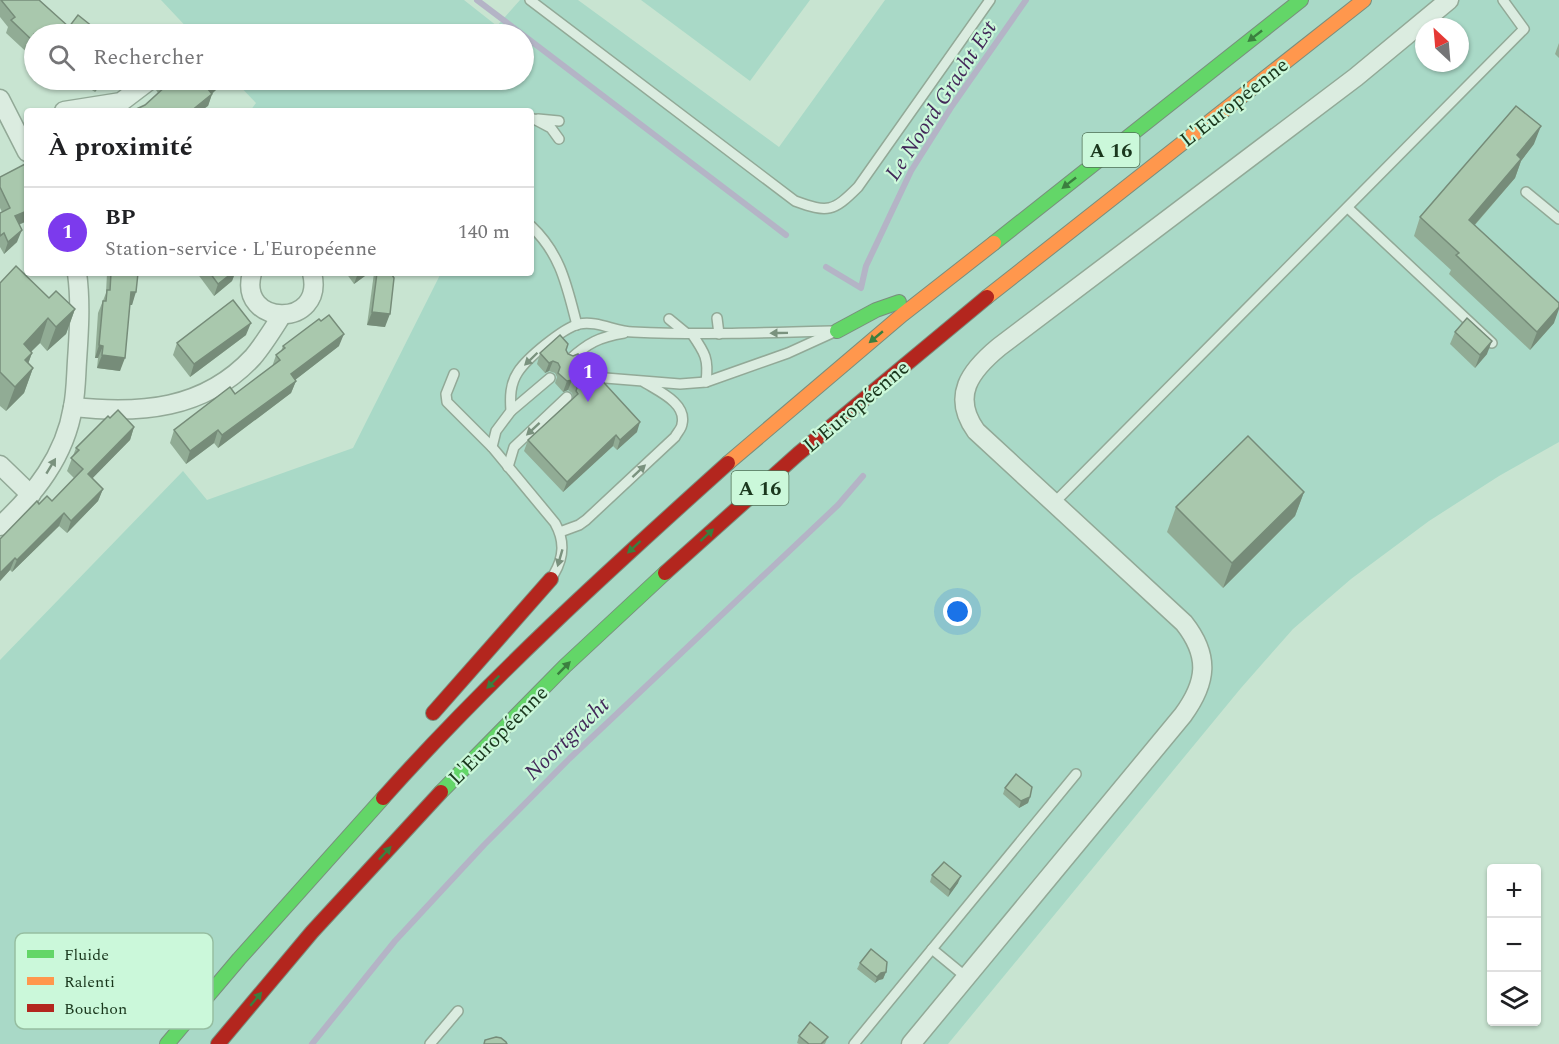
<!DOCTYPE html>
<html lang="fr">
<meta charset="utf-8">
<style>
:root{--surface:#fff;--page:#f6f6f6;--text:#202124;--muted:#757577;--line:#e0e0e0;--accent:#7c3aed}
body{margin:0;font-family:Spectral,serif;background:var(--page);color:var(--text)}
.controls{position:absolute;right:18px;bottom:18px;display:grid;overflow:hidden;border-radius:6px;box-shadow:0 2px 4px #0004}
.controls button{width:54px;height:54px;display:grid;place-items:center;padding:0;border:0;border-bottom:2px solid var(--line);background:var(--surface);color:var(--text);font:30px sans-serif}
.compass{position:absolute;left:1415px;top:18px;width:54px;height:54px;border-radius:50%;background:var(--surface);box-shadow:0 2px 4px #0004;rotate:334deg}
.you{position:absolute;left:958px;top:612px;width:21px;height:21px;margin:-15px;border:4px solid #fff;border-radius:50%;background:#1a73e8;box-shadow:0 0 0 9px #1a73e833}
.badge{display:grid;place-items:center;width:39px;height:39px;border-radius:50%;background:var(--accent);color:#fff;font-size:20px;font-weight:700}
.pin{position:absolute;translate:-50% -50px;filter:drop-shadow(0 2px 3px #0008)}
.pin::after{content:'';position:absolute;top:32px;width:21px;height:18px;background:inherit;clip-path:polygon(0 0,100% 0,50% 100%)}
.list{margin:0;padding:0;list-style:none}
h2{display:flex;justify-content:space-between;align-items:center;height:78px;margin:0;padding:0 24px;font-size:26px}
h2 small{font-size:20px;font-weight:400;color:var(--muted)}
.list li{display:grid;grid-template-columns:39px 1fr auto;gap:18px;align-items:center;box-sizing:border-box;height:90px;padding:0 24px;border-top:2px solid var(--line)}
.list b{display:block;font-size:22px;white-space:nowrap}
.list p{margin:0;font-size:20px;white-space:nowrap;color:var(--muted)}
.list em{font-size:20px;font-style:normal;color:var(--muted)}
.icon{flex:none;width:33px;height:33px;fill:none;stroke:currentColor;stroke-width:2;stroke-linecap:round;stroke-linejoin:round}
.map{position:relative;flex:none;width:1559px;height:1044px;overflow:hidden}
.search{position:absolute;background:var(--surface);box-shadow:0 2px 4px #0004;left:24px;top:24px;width:510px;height:66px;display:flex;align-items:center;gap:15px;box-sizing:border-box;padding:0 21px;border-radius:33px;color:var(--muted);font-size:22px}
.panel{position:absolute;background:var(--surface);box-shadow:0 2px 4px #0004;left:24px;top:108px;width:510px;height:168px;border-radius:6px}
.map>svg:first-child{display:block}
.green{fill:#a9d9c7;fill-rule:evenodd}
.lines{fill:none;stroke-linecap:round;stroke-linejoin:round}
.stream{stroke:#b4b4c6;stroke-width:6}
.lane-casing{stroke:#92a997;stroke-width:12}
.street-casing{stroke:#92a997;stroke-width:21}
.fast-casing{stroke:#798e7d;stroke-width:16}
.slow-casing{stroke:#798e7d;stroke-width:16}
.jam-casing{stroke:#798e7d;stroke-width:16}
.lane{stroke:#dbece0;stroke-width:9}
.street{stroke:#dbece0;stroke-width:18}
.fast{stroke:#63d668;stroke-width:14}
.slow{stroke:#ff974d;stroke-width:14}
.jam{stroke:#b3261e;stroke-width:14}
.wall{fill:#91ac95}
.shaded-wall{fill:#768c79}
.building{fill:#a9c8ad;stroke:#768c79;stroke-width:1.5}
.oneway{fill:#3b7f3f}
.oneway2{fill:#7a927e}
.labels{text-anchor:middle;stroke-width:4.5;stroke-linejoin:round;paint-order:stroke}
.shield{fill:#cbf8da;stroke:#4f7156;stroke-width:1.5}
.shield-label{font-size:20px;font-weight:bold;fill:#1a371d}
.street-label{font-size:21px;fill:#1a371d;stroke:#cbf8da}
.water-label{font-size:22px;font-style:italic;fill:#432859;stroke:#cbf8da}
.key{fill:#cbf8da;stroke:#96bea1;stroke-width:1.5}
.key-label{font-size:16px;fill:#1a371d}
</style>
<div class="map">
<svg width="1559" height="1044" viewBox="0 0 1559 1044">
<rect width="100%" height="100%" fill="#c8e4d1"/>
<g class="green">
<path d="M161 0H464L497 26 520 0H578L779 147 885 0H1559V442L1499 476 1429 521 1351 579 1293 629 1241 688 948 1044H0V660L183 471 207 500 353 448 441 273H531V111H250L256 103 234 80H524V34H193ZM1424 27H1460V63H1424Z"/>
<path d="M641 0H810L750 81Z"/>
</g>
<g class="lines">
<g class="stream">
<path d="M477 0 786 235"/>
<path d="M826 267 861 288 866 266 911 171 952 106 1026 0"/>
<path d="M312 1044 395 941 484 845 569 759 838 505 863 476"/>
</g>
<defs>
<g id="lane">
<path d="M530 0 795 201C828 213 833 212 858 187L990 0"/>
<path d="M538 119 559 121"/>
<path d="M531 120 534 119 551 128 559 139"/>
<path d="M1526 192 1559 219"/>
<path d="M1348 208 1492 343"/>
<path d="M531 226C561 254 567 287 577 325"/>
<path d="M717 318 719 334"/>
<path d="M669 319 686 333"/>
<path d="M692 334C705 353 709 359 706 382"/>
<path d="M569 360C588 343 599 337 624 333"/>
<path d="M454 374 446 394 447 402 492 447"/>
<path d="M589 378 593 377 680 384 706 382 788 353 832 333"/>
<path d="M511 411 550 378"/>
<path d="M508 467 514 447 567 397"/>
<path d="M1054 503 1524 29 1503 0"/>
<path d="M560 532 579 525 586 520 675 437C677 433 682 428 682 424 687 403 658 391 644 382"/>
<path d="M554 574C564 557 565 541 555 523L492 447 496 431 511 411C510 397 510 384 518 372 527 358 563 328 579 324 597 320 616 332 633 332 699 335 765 333 831 331"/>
<path d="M966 977 932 949 1076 774"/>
<path d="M430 1044 458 1011"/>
<path d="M854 1044 932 949"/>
</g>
<g id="street">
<path d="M0 99 27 152"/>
<path d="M64 111 121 102 150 80"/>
<path d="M252 273C237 327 326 329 312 273"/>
<path d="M73 407C140 414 204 410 253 357 264 344 273 329 282 315"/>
<path d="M0 465 31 495"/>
<path d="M0 526C35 494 65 456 73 407 76 392 76 376 77 361 79 331 81 302 77 273"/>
<path d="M911 1044 1183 715C1207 682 1210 656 1184 623L976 431C951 396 970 371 999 347L1356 77 1449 0"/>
</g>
<g id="fast">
<path d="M994 243 1301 0"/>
<path d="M837 331 876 310 899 302"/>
<path d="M441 792 565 666 665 573"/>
<path d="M167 1044 239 959 383 798"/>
</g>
<g id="slow">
<path d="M987 297 1364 0"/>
<path d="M728 463 902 315 994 243"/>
</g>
<g id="jam">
<path d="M665 573 798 454 987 297"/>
<path d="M433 713 551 579"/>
<path d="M383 798C490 678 609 570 728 463"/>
<path d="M218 1044 312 932 441 792"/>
</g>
</defs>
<use href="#lane" class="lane-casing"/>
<use href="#street" class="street-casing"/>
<use href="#fast" class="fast-casing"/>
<use href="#slow" class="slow-casing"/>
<use href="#jam" class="jam-casing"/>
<use href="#lane" class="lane"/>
<use href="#street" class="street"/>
<use href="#fast" class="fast"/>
<use href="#slow" class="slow"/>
<use href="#jam" class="jam"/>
</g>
<g class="wall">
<path d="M0 0H39L69 27 98 31 96 34H34V59L6 33 8 27 0 17Z"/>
<path d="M1559 43V58L1555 54Z"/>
<path d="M76 80H104L95 92Z"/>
<path d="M159 80H220L217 89 212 94 208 106 145 105 158 93 156 90Z"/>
<path d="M1534 144 1521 161 1515 178 1475 225 1554 323 1530 350 1449 274 1451 270 1414 236 1420 217Z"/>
<path d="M0 177 27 221 19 225 17 242 4 254 0 247V213L2 212 0 208Z"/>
<path d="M107 273H138L132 305H130L120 371 97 368 98 358H95L98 313 106 293Z"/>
<path d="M197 273H235L232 281 214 296Z"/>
<path d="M346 273H369L354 284Z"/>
<path d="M374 273H391L385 327 367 325Z"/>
<path d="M0 283 49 298 75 309 66 334 47 351 40 343 31 351 32 353 28 364 33 368 24 393 6 411 0 406Z"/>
<path d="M1455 332 1487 354 1475 368 1450 344Z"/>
<path d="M246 335 190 377 173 355 177 343Z"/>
<path d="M283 346H339L295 380 296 381 291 393 218 448 214 443 186 464 170 443 174 430 235 394 272 367 276 355 281 351Z"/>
<path d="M566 351 568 354 584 369 586 373 637 432 617 450 613 446 563 492 524 451 528 440 573 399V398L572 393 568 390 563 392 555 383 557 377 555 373 549 371 545 373 537 364 540 353Z"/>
<path d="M110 418 134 427 130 440 92 478 103 489 98 501 67 533 59 526 12 572 10 570 0 581V539L39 504 52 501 74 478 67 471 76 448Z"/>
<path d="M1304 492 1295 516 1223 588 1167 532 1176 507Z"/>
<path d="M1005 788 1030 797 1028 803 1019 808 1003 794Z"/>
<path d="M932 875 958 883 948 897 930 882Z"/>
<path d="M860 963 886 972 883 979 879 980 875 983 857 969Z"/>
<path d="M799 1036 828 1037 825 1044H799L797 1043Z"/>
</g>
<g class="shaded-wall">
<path d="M99 80H104L95 92Z"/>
<path d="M218 80H220L217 89 211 94H212L208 106 201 111H191L208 89Z"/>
<path d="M1541 126 1534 144 1521 161 1515 178 1463 238 1469 220 1517 155Z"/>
<path d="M27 211V221L10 228 15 216Z"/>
<path d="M22 230 17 242 4 254 8 242Z"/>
<path d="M232 273H235L232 281 214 296 218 284Z"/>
<path d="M358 273H369L354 284Z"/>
<path d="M131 292H136L132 305H126Z"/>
<path d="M1559 307V309L1554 323 1530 350 1537 332Z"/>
<path d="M75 309 66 334 47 351 56 327Z"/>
<path d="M372 312 390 314 385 327 367 325Z"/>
<path d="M48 318 40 343 15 368 24 344Z"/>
<path d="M251 323 246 335 190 377 194 364Z"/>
<path d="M344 334 339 346 286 387 291 374Z"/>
<path d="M1492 341 1487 354 1475 368 1480 355Z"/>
<path d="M99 345 103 346 98 358H95Z"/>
<path d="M32 353 23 377 25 360Z"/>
<path d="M102 355 125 358 120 371 97 368Z"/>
<path d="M553 361 549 371 545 373 549 363Z"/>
<path d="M33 368 24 393 6 411 15 387Z"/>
<path d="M572 380 568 390 563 392 567 381Z"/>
<path d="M296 381 291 393 218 448 222 435Z"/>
<path d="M640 422 637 432 617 450 620 440Z"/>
<path d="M134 427 130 440 84 487 88 474Z"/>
<path d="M218 430 214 443 186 464 190 451Z"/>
<path d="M616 435 613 446 563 492 567 482Z"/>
<path d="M103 489 98 501 67 533 71 521Z"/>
<path d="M1304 492 1295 516 1223 588 1232 563Z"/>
<path d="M64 513 59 526 12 572 17 560Z"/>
<path d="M15 558 10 570 0 581V573Z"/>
<path d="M1030 797 1028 803 1019 808 1021 801Z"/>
<path d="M961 876 958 883 948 897 950 890Z"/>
<path d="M886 972 883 979 879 980 875 983 877 977 881 973Z"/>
</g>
<g class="building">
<path d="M1 0H39L69 27 78 15 98 31 95 34H34V42L11 20 15 17Z"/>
<path d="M162 80H218L208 89 212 94 191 111H132L145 105 167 85Z"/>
<path d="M1516 106 1541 126 1517 155 1521 159 1469 220 1559 303V307L1537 332 1456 255 1459 253 1420 217Z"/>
<path d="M27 163V211L15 216 22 230 8 242 4 233 0 236V213L10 208 0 187V177Z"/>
<path d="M16 266 49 298 56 291 75 309 56 327 48 318 24 344 32 353 25 360 33 368 15 387 0 372V283Z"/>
<path d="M111 273H138L136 292H131L125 358 102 355 103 346 99 345 103 301H106L107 290H110Z"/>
<path d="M210 273H232L218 284Z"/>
<path d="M377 273H391L394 278 390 314 372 312Z"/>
<path d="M233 300 251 323 194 364 177 343Z"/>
<path d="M329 315 344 334 291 374 296 381 222 435 218 430 190 451 174 430 230 387 235 394 280 360 276 355 285 348 283 346 319 319 321 321Z"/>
<path d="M1467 318 1492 341 1480 355 1455 332Z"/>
<path d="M560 335 568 344 566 350 568 354 573 356 578 354 586 364 584 368 586 373 590 375 596 374 640 422 620 440 616 435 567 482 528 440 578 394 576 391 577 388 576 382 572 380 567 381 558 373 560 367 558 363 553 361 549 363 540 353Z"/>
<path d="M118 410 134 427 88 474 103 489 71 521 64 513 17 560 15 558 0 573V539L37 501 39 504 47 496 52 501 83 469 71 458 79 450 76 448 108 416 110 418Z"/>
<path d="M1248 436 1304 492 1232 563 1176 507Z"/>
<path d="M1016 774 1032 787 1030 797 1021 801 1005 788Z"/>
<path d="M944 862 961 876 950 890 932 875Z"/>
<path d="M871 949 887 962 886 972 881 973 877 977 860 963Z"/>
<path d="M810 1022 828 1037 821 1044H809L799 1036Z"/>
<path d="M496 1037 501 1038 506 1042 507 1044H484L485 1040Z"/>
</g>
<defs><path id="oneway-solid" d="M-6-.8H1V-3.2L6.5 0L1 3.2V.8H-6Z" transform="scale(1.5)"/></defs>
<g class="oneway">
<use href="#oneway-solid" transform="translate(1255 36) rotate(142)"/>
<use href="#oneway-solid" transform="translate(1069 183) rotate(142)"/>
<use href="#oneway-solid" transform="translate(876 337) rotate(140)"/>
<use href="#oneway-solid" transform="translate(707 535) rotate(-43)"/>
<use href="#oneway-solid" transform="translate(634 547) rotate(137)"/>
<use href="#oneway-solid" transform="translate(564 668) rotate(-45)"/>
<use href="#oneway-solid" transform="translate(493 682) rotate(135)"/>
<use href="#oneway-solid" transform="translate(385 853) rotate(-47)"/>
<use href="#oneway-solid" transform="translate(256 999) rotate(-50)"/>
</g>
<g class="oneway2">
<use href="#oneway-solid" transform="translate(779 333) rotate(179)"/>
<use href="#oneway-solid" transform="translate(531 359) rotate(136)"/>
<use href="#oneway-solid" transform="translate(533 429) rotate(137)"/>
<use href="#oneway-solid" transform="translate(51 466) rotate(-59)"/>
<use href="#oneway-solid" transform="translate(639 471) rotate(-43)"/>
<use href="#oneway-solid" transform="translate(560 558) rotate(106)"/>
</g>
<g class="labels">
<g class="shield">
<rect x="1082.5" y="133" width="57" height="34" rx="4.5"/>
<rect x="731.5" y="471" width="57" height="34" rx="4.5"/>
</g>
<g class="shield-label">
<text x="1111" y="157">A 16</text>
<text x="760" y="495">A 16</text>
</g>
<g class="street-label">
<text transform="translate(1234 102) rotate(-38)" y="7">L'Européenne</text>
<text transform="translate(856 406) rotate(-40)" y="7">L'Européenne</text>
<text transform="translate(498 735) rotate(-45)" y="7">L'Européenne</text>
</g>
<g class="water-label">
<text transform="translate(940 100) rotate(-57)" y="8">Le Noord Gracht Est</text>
<text transform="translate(566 738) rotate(-44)" y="8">Noortgracht</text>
</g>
</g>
<rect x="15" y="933" width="198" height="96" rx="9" class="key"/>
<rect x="27" y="950" width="27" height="8" fill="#63d668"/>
<rect x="27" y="977" width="27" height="8" fill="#ff974d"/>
<rect x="27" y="1004" width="27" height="8" fill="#b3261e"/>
<g class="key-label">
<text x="64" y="960">Fluide</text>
<text x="64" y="987">Ralenti</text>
<text x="64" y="1014">Bouchon</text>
</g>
</svg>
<div class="controls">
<button>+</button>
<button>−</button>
<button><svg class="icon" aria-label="layers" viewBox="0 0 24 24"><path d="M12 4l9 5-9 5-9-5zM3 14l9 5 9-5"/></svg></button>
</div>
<svg class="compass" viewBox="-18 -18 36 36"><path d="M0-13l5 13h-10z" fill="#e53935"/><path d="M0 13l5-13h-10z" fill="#757577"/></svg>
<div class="you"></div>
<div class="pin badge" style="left:588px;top:402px">1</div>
<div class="search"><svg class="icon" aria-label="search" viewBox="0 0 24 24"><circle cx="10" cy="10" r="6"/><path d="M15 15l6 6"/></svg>Rechercher</div>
<section class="panel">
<h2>À proximité<small></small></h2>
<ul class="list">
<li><span class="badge">1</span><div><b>BP</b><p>Station-service · L'Européenne</p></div><em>140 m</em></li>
</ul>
</section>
</div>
